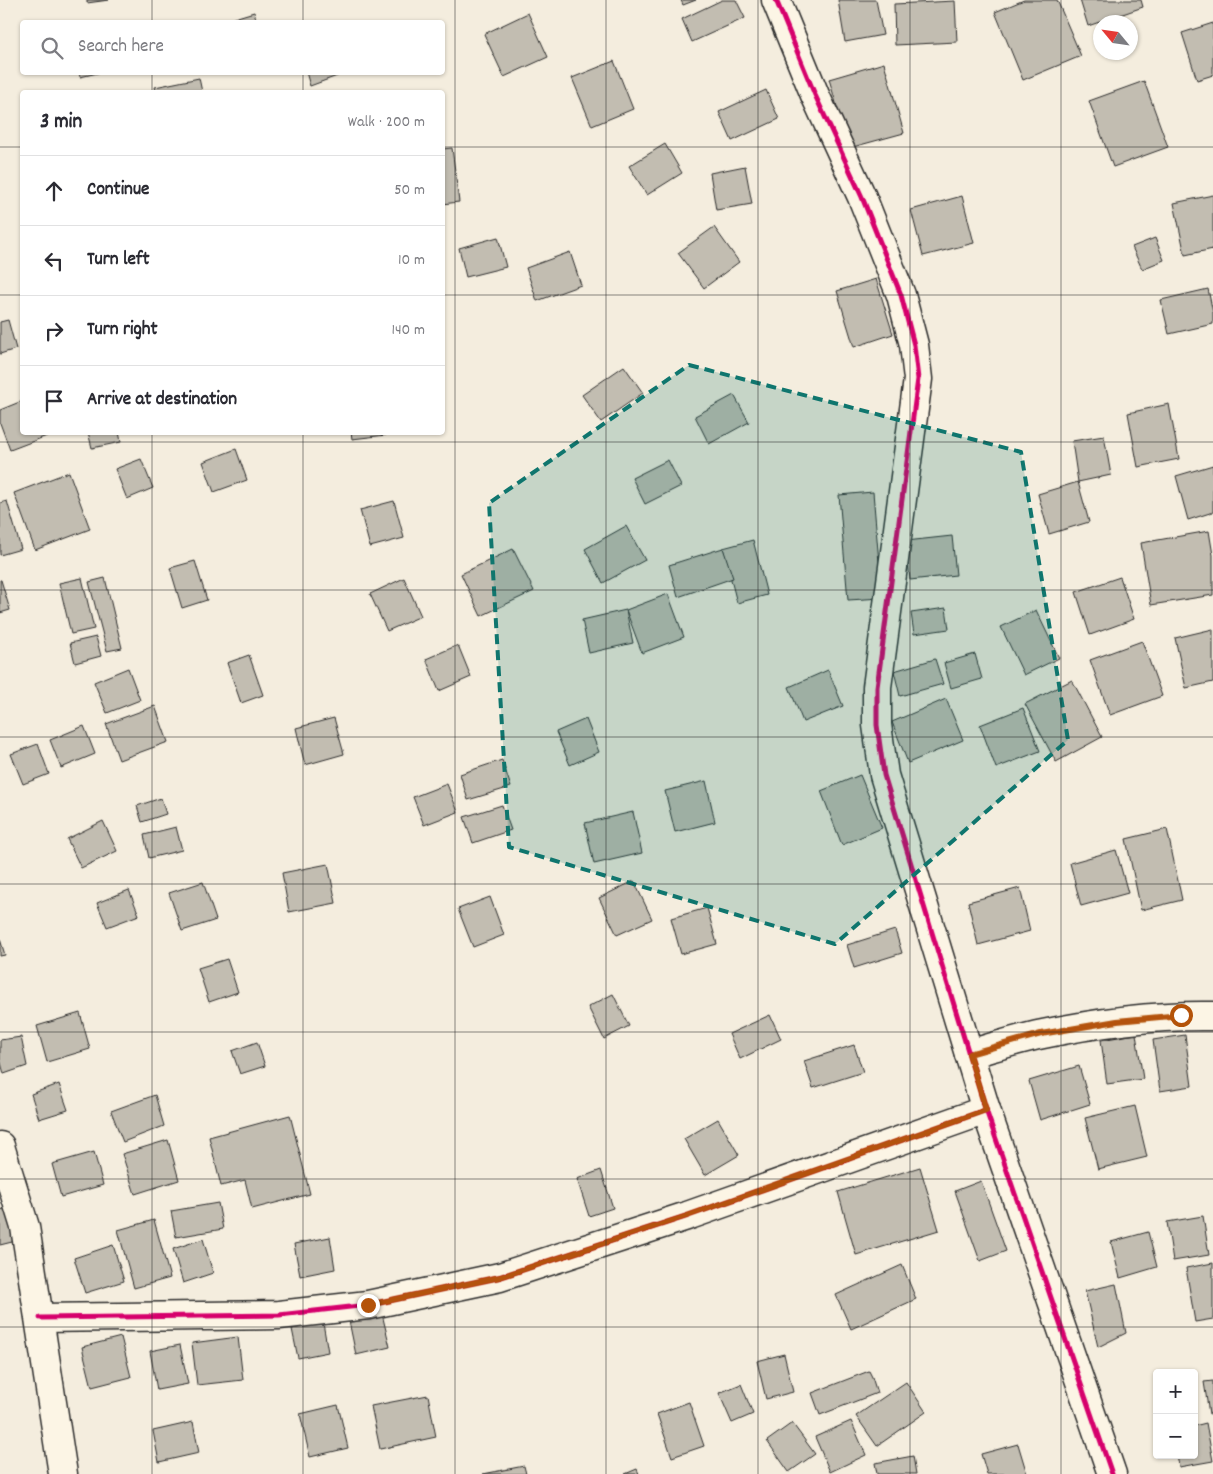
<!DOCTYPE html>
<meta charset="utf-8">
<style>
:root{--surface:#fff;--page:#f7f7f7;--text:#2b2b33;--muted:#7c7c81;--line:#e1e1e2}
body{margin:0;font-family:Dekko,sans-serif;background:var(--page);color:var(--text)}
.controls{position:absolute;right:15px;bottom:15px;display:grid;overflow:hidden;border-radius:5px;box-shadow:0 1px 4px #0004}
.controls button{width:45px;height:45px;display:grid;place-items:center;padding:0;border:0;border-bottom:1px solid var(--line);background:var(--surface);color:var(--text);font:25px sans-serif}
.compass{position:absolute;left:1093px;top:15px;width:45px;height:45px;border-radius:50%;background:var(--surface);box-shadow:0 1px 4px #0004;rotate:299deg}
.stop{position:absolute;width:15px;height:15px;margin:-11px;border:4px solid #b45309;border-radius:50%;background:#fff}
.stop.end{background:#b45309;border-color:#fff;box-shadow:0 1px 5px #0008}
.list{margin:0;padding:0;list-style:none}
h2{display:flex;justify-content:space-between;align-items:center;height:65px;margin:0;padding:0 20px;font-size:21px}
h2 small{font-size:16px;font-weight:400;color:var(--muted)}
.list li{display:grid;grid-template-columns:32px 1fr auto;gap:15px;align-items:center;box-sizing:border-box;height:70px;padding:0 20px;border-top:1px solid var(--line)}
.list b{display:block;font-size:19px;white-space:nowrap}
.list em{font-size:16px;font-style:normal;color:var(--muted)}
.icon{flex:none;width:28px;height:28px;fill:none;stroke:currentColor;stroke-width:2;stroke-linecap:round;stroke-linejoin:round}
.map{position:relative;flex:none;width:1213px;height:1474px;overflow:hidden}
.search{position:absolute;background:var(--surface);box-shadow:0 1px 4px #0004;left:20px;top:20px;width:425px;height:55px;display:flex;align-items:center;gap:12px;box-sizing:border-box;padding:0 18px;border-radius:5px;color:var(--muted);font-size:19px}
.panel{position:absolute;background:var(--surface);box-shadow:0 1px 4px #0004;left:20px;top:90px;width:425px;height:345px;border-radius:5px}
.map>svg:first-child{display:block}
.building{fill:#c2bdb1;stroke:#2b2b2b}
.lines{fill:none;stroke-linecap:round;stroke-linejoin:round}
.street-casing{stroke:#2b2b2b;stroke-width:31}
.street{stroke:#fcf5e5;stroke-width:28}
.cycleway-casing{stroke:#fcf5e5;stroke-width:8}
.cycleway{stroke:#d6006c;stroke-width:5}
.route{stroke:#b45309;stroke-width:6}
.marked{fill:#0f766e;fill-opacity:0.2;stroke:#0f766e;stroke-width:4;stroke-dasharray:10 6;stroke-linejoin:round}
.grid{fill:none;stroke:#2b2b2b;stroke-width:1;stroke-opacity:0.55}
</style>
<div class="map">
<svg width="1213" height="1474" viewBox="0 0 1213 1474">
<rect width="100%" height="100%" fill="#f4edde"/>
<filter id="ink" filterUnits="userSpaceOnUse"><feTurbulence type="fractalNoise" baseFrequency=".02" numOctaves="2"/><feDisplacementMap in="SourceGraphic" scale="10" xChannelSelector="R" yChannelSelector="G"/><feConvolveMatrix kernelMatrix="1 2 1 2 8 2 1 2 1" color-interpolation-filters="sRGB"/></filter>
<g filter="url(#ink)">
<g class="building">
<path d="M87 0H109L87 3Z"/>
<path d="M681 0H696L683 5Z"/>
<path d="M722 0H736L745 18 692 42 682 19Z"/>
<path d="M838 0H876L883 35 845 42Z"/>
<path d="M1024 0H1057L1081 56 1023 80 995 12Z"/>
<path d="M1080 0H1141L1143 7 1088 26Z"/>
<path d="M955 1 957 42 895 45 894 4Z"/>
<path d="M254 12 257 22H221Z"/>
<path d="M528 13 548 57 504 77 484 34Z"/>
<path d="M1213 23V75L1197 80 1182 33Z"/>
<path d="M614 61 633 109 592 126 572 78Z"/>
<path d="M884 63 904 133 849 148 829 79Z"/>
<path d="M79 72H102L80 77Z"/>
<path d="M306 72H348L310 86Z"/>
<path d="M199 78 202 92H156L155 87Z"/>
<path d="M1144 81 1168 147 1113 167 1089 101Z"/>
<path d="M766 90 779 119 732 141 719 112Z"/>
<path d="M665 144 682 173 647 195 629 166Z"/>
<path d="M452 148 459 202 442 204V149Z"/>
<path d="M745 166 752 204 716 210 710 173Z"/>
<path d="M1213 195V249L1185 255 1174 203Z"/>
<path d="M962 196 974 243 923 256 911 210Z"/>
<path d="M714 227 739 262 704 288 678 253Z"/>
<path d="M498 237 506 267 466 277 459 248Z"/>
<path d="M1155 238 1164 260 1142 269 1132 247Z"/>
<path d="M570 252 581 285 537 301 526 268Z"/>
<path d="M876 279 893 334 854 347 837 291Z"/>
<path d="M1208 289 1213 313V324L1169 334 1161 300Z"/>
<path d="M8 320 16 349 0 354V322Z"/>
<path d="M624 366 643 393 601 422 582 395Z"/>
<path d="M734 395 749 422 709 444 695 416Z"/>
<path d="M22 401V432H52V434L10 450 0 423V410Z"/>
<path d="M1169 404 1179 459 1138 467 1128 413Z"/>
<path d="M88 432H119L121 442 92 448Z"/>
<path d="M351 432H386V435L352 439Z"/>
<path d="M1104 436 1111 475 1078 482 1072 441Z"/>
<path d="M236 449 247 480 214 492 203 462Z"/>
<path d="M141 459 153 488 127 499 115 469Z"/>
<path d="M668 460 681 486 645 504 632 478Z"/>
<path d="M1213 465V512L1188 520 1176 476Z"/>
<path d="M69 472 90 529 35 550 14 493Z"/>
<path d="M1078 482 1089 522 1049 534 1038 494Z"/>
<path d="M873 492 882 598 848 600 839 495Z"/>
<path d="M7 501 21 549 0 555V503Z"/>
<path d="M394 501 404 538 370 547 360 510Z"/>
<path d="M626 526 645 560 603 583 585 549Z"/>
<path d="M1209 531 1213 555V595L1151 605 1141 543Z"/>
<path d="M952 536 956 575 910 580 906 541Z"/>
<path d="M753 540 767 595 737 603 723 548Z"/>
<path d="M723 548 733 578 678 597 669 565Z"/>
<path d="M513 549 534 591 481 616 461 574Z"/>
<path d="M195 561 207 600 182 608 170 568Z"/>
<path d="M1120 577 1134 619 1090 635 1076 592Z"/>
<path d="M82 578 94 629 71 634 59 583Z"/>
<path d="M105 578 122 648 107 651 89 582Z"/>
<path d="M404 578 421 616 387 631 370 594Z"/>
<path d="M0 580H1L10 610 0 613Z"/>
<path d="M668 594 684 637 642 653 626 610Z"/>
<path d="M946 608 949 629 914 634 911 613Z"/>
<path d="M626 610 633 643 589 653 582 620Z"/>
<path d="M1036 610 1059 658 1024 675 1001 627Z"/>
<path d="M1213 629V682L1186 688 1175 638Z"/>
<path d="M96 637 101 656 75 663 70 643Z"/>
<path d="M1142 641 1162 696 1110 715 1090 660Z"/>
<path d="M458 645 471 677 439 691 426 659Z"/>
<path d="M975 654 982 679 951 688 944 663Z"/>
<path d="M249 655 263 695 241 703 227 663Z"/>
<path d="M935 659 943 684 900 696 894 671Z"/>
<path d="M128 668 140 700 107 713 94 682Z"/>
<path d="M828 670 843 706 803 722 789 687Z"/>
<path d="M1072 680 1102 737 1056 762 1025 704Z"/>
<path d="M946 699 963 740 908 763 892 722Z"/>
<path d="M155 706 168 742 119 760 106 724Z"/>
<path d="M1023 708 1040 751 996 768 980 725Z"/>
<path d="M334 718 344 754 305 765 296 728Z"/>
<path d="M586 719 599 752 570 765 556 732Z"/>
<path d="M84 726 95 754 61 768 50 740Z"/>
<path d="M38 744 49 774 23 784 11 754Z"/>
<path d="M502 760 511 787 468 800 460 774Z"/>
<path d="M860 775 882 828 842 845 821 791Z"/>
<path d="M706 781 715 822 675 832 665 791Z"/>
<path d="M447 784 458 812 424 825 413 797Z"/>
<path d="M161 798 166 814 142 822 137 806Z"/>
<path d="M502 805 511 830 473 843 464 817Z"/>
<path d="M633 812 642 853 594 864 585 823Z"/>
<path d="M103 821 117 851 81 868 67 839Z"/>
<path d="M176 827 182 850 149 858 144 835Z"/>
<path d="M1167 829 1182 900 1141 910 1126 839Z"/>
<path d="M1116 850 1128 893 1081 906 1070 863Z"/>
<path d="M328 864 336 903 289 912 282 873Z"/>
<path d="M634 881 652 919 617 935 599 898Z"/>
<path d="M203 882 216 920 182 931 169 893Z"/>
<path d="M1020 888 1030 931 978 945 968 902Z"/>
<path d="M129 890 139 915 107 927 97 903Z"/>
<path d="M490 897 504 935 473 947 458 909Z"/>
<path d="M707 908 717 944 681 954 671 918Z"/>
<path d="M895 930 902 953 854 968 847 945Z"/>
<path d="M0 939 5 955 0 956Z"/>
<path d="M227 959 238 992 209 1002 198 968Z"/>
<path d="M613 994 629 1026 604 1039 588 1007Z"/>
<path d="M80 1013 90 1049 47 1062 37 1026Z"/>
<path d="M770 1015 781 1039 740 1059 729 1034Z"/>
<path d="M1136 1034 1143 1079 1107 1084 1101 1040Z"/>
<path d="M1185 1035 1192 1086 1160 1091 1153 1040Z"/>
<path d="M21 1037 27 1066 4 1074 0 1059V1040Z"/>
<path d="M257 1042 265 1066 240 1074 232 1051Z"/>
<path d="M854 1045 863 1072 813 1088 804 1061Z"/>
<path d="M1079 1066 1090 1104 1040 1120 1029 1081Z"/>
<path d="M59 1084 68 1110 39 1119 31 1094Z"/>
<path d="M155 1095 164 1126 123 1142 111 1111Z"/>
<path d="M1135 1106 1147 1157 1098 1169 1085 1118Z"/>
<path d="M290 1115 310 1194 252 1209 245 1180 221 1186 209 1137Z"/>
<path d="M718 1119 739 1155 705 1175 684 1139Z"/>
<path d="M168 1140 179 1180 135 1194 122 1154Z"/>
<path d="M94 1152 103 1185 61 1197 52 1164Z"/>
<path d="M920 1167 939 1230 856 1255 838 1192Z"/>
<path d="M601 1170 613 1208 589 1216 577 1179Z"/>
<path d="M981 1181 1006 1251 980 1261 955 1191Z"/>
<path d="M218 1203 223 1229 176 1237 171 1211Z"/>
<path d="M7 1208 16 1241 0 1245V1210Z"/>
<path d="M1203 1216 1209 1255 1173 1261 1167 1222Z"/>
<path d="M154 1220 170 1278 134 1288 118 1230Z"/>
<path d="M1148 1232 1157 1267 1120 1278 1111 1242Z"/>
<path d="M330 1237 335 1269 300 1276 294 1244Z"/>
<path d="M203 1239 213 1273 183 1283 173 1249Z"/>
<path d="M113 1245 124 1281 85 1293 74 1258Z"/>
<path d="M1213 1263V1319L1195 1322 1186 1268Z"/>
<path d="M902 1265 916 1299 851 1329 836 1295Z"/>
<path d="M1116 1284 1126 1333 1098 1347 1085 1291Z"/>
<path d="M382 1314 390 1347 356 1355 349 1321Z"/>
<path d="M323 1323 328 1352 298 1358 292 1329Z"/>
<path d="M121 1337 131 1377 92 1387 82 1347Z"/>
<path d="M238 1337 243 1380 197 1385 192 1343Z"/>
<path d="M180 1345 188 1384 157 1390 150 1351Z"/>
<path d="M784 1354 793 1392 766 1399 757 1361Z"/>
<path d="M869 1371 872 1377 877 1393 820 1415 812 1393Z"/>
<path d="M1213 1381V1413L1209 1414 1204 1382Z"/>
<path d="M906 1382 926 1412 877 1446 856 1416Z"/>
<path d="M741 1384 753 1414 732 1423 719 1393Z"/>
<path d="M428 1395 436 1437 380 1449 371 1406Z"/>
<path d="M689 1402 704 1446 672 1457 657 1414Z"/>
<path d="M338 1405 348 1448 310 1457 300 1414Z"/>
<path d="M851 1421 866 1455 830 1472 815 1437Z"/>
<path d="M193 1422 199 1453 159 1462 153 1431Z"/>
<path d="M792 1423 815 1454 789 1472 767 1441Z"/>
<path d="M1206 1423 1213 1461 1179 1467 1177 1455H1194V1426Z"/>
<path d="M1018 1444 1027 1474H987L981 1454Z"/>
<path d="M913 1456 916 1474H877L875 1463Z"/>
<path d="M524 1466 526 1474H483Z"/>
<path d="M637 1469 639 1474H625Z"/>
</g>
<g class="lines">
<defs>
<g id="street">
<path d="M776 0 815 95 862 197 901 295 914 345 918 379 877 687V725L884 775 986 1110 1112 1474"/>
<path d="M969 1054C994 1047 1018 1039 1043 1034 1099 1022 1156 1015 1213 1016"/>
<path d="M0 1146 25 1227 63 1474"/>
<path d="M40 1318 279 1315 368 1305 500 1277 687 1216 986 1110"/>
</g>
</defs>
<use href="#street" class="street-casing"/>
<use href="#street" class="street"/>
<defs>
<g id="cycleway">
<path d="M776 0 815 95 862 197 901 295 914 345 918 379 877 687V725L884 775 986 1110 1112 1474"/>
<path d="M40 1318 279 1315 368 1305 500 1277 687 1216 986 1110"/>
</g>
</defs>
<use href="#cycleway" class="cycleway-casing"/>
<use href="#cycleway" class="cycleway"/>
</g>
</g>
<g class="lines" filter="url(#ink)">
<path class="route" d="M368 1305 500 1277 687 1216 986 1110 969 1054 1041 1034 1117 1021 1181 1015"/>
</g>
<path class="marked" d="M689 365 1021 452 1068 740 835 944 509 847 489 503Z"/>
<path class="grid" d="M152 0V22M303 0V22M455 0V1474M606 0V1474M758 0V1474M910 0V1474M1061 0V1474M152 72V92M303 72V92M0 147H22M442 147H1213M0 295H22M442 295H1213M152 432V1474M303 432V1474M0 442H1213M0 590H1213M0 737H1213M0 884H1213M0 1032H1213M0 1179H1213M0 1327H1213"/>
</svg>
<div class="controls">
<button>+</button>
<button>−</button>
</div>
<svg class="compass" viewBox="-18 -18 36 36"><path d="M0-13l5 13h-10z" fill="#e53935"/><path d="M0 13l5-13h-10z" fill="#7c7c81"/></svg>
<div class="stop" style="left:1181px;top:1015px"></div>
<div class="stop end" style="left:368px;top:1305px"></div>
<div class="search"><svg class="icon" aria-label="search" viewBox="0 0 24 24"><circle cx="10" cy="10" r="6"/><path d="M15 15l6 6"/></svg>Search here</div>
<section class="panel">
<h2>3 min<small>Walk · 200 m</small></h2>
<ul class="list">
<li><svg class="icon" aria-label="ahead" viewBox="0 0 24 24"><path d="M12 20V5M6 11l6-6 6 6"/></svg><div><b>Continue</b></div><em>50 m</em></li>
<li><svg class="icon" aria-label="left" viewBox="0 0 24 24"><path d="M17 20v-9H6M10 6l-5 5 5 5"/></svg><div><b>Turn left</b></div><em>10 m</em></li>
<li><svg class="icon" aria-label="right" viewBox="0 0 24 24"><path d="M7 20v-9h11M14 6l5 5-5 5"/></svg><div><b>Turn right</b></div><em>140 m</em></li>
<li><svg class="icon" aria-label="arrive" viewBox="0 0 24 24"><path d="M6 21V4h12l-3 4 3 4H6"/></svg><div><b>Arrive at destination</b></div></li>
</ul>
</section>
</div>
